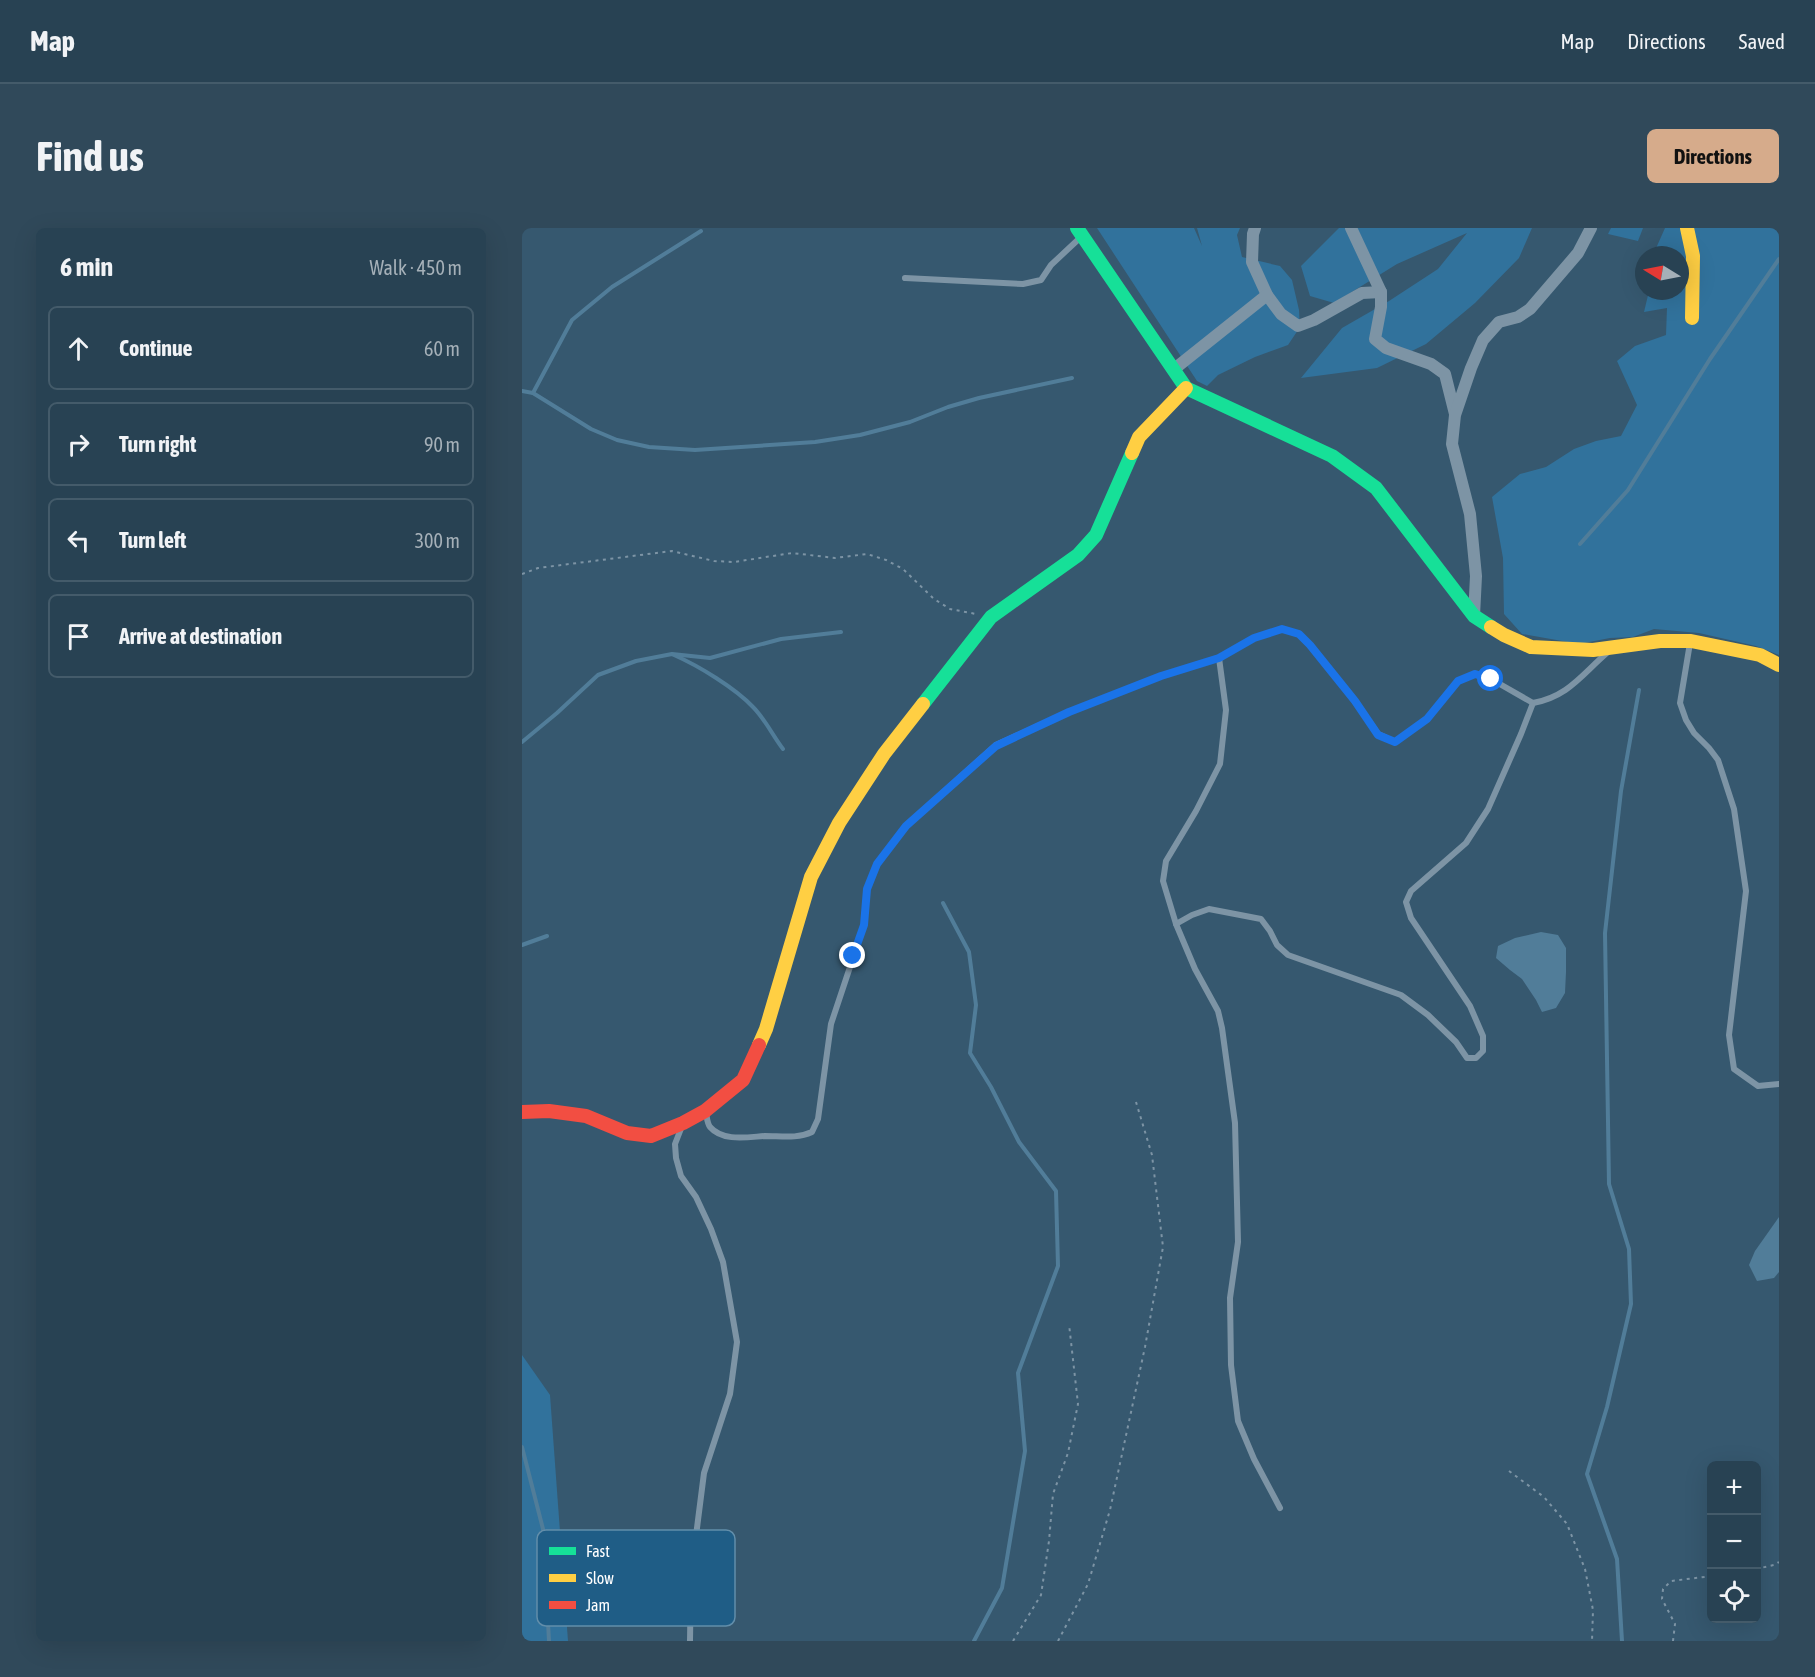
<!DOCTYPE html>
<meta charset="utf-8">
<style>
:root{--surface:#284253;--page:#30495a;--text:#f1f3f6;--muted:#a5b0b8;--line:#445b6a;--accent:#d6ab8b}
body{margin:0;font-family:"Asap Condensed",sans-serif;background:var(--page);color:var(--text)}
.controls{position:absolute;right:18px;bottom:18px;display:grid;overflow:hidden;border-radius:9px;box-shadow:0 6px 24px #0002}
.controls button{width:54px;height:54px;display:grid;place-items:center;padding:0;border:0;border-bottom:2px solid var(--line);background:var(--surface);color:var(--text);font:30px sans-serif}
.compass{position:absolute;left:1113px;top:18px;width:54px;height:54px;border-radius:50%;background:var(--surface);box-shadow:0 6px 24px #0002;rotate:280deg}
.stop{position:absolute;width:18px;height:18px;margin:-14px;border:4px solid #1a73e8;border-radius:50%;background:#fff}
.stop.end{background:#1a73e8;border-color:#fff;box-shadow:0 2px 6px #0008}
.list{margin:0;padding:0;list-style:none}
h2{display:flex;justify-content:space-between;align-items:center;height:78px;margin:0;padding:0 24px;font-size:26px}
h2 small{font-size:20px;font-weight:400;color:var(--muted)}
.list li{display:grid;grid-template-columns:39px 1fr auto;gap:18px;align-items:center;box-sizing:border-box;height:84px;margin:0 12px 12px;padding:0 12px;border:2px solid var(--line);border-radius:9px}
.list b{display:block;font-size:22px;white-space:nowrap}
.list em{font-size:20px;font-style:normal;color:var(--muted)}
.icon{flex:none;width:33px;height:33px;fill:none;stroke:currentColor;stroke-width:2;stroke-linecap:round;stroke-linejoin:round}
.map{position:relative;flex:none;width:1257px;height:1413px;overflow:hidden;border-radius:9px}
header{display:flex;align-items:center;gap:36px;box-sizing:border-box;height:84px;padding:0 30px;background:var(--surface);border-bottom:2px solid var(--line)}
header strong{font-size:28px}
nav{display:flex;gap:33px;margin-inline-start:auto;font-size:21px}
.intro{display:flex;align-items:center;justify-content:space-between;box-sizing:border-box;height:144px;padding:0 36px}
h1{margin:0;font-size:42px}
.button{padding:15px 27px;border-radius:9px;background:var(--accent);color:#111;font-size:21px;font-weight:700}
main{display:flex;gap:36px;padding:0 36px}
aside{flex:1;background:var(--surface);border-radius:9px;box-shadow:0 6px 24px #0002}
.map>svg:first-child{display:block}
.green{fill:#31729c}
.water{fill:#517d99}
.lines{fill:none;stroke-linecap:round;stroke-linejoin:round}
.stream{stroke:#517d99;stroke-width:4}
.path{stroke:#7d94a5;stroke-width:2;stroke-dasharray:3 4.5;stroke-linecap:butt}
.lane{stroke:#7d94a5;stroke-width:6}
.street{stroke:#7d94a5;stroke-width:12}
.fast{stroke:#16e098;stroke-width:14}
.slow{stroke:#ffcf43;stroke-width:14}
.jam{stroke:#f24e42;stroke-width:14}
.route{stroke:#1a73e8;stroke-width:8}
.key{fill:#1f5d86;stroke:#628eaa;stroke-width:1.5}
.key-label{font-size:16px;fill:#fff}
</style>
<header>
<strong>Map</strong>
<nav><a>Map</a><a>Directions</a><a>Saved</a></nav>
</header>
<div class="intro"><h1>Find us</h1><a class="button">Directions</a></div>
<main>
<aside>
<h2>6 min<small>Walk · 450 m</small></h2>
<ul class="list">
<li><svg class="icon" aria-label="ahead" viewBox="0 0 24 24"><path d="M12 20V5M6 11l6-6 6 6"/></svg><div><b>Continue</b></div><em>60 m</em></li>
<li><svg class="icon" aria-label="right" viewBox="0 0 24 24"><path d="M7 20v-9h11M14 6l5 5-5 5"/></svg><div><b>Turn right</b></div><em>90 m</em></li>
<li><svg class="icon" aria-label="left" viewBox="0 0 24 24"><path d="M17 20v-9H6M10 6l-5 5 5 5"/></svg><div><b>Turn left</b></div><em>300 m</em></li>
<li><svg class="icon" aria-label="arrive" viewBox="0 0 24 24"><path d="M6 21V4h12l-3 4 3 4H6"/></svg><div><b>Arrive at destination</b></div></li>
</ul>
</aside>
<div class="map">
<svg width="1257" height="1413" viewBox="0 0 1257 1413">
<rect width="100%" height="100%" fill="#36586f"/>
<g class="green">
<path d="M575 0H672L680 18 675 0H718L715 7 720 29 758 38 770 52 777 82 778 99 766 117 733 129 696 147 685 158 675 153Z"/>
<path d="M817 0H1010L997 30 953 75 904 116 855 140 779 150 820 100 867 73 916 41 945 5 875 36 812 75 788 68 779 38Z"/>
<path d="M1089 0H1121L1116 13 1086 6Z"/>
<path d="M1143 0H1257V427L1234 418 1177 405 1132 401 1111 409 1088 410 1057 416 1000 406 982 386 981 330 970 269 998 246 1024 239 1052 221 1074 213 1099 208 1115 177 1095 133 1113 118 1144 107 1145 80 1122 84 1127 63H1158V27H1131Z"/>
<path d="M0 1127 28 1167 46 1413H0Z"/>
</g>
<g class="water">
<path d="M1019 704 1036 707 1044 720V744L1043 765 1034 780 1020 784 1014 772 1000 751 988 742 974 730 976 718 993 710Z"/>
<path d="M1257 989V1044L1252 1050 1235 1053 1227 1037 1233 1023Z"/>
</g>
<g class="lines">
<g class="stream">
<path d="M0 163 11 165 69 201 95 212 127 219 173 222 293 214 338 207 388 194 426 179 457 170 550 150"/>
<path d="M11 165 50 92 90 59 179 3"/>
<path d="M1058 316 1106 262 1188 131 1257 31"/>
<path d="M152 427C177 438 213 460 231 479 243 491 251 508 261 521"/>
<path d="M0 514 35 485 76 447 114 433 150 426 188 430 259 411 319 404"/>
<path d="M421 675 447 724 454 777 448 825 469 859 497 914 534 963 536 1038 496 1145 503 1223 480 1360 452 1413"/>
<path d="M0 717 25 708"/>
<path d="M0 1219 21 1301 27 1413"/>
<path d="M1100 1413 1095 1331 1065 1246 1085 1179 1109 1076 1107 1021 1087 956 1083 705 1099 563 1117 462"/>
</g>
<g class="path">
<path d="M0 346 16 340 150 323 192 333 212 334 270 325 313 330 345 326 364 332 381 341 412 371 428 381 454 386"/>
<path d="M987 1243 1022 1269 1045 1296 1063 1341 1071 1382 1070 1413"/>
<path d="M1234 1341 1252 1337 1257 1334"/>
<path d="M491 1413 519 1367 527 1313 531 1266 546 1225 556 1176 547 1096"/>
<path d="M536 1413 566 1356 588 1282 623 1119 641 1019 630 927 614 874"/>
<path d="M1151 1413 1153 1396 1140 1371 1141 1361 1149 1353 1190 1348"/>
</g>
<g class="lane">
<path d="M383 50 501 56 519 52 529 37 560 8"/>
<path d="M1168 415 1158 475 1164 492 1172 505 1187 520 1196 532 1212 581 1224 663 1207 807 1212 841 1236 858 1257 856"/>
<path d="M697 430 704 482 698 536 674 583 644 633 641 653 654 696 673 741 696 783 700 800 713 895 716 1014 708 1070 709 1137 716 1193 732 1231 758 1280"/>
<path d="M654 696 670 687 687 681 739 691 748 703 755 717 766 727 879 767 906 787 934 814 945 830H954L961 823V808L948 778 889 690 884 674 889 663 944 615 966 581 999 506 1011 475"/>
<path d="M184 885C185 889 185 895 188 899 201 914 226 909 243 908 259 908 275 911 290 904L296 891 309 796 342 697 345 661 355 636 384 598 474 517 547 484 639 448 697 430 732 410 760 401 777 406 788 417 833 473 856 506 873 514 905 491 936 453 953 446 969 451 1011 475C1047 468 1059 447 1086 424"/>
<path d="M160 898 153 916 154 930 159 948 174 969 189 1001 201 1034 215 1114 208 1166 182 1245 169 1347 168 1413"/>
</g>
<g class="street">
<path d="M733 0 731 6 730 34 745 67 759 86 776 98 792 92 840 65 859 64"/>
<path d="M829 0 859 64V79L853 111 864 120 909 136 923 146 933 186"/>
<path d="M651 142 745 67"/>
<path d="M952 388 954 348 948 286 930 216 933 187 949 140 961 112 977 94 996 89 1008 81 1056 25 1069 0"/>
</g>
<g class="fast">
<path d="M555 0 664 160 810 228 854 260 952 388 969 399"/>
<path d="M401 476 469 389 556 327 574 307 610 225"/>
</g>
<g class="slow">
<path d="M1165 0 1171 28 1170 90"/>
<path d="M610 225 617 209 664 160"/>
<path d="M969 399 982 407 1009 419 1071 422 1138 413H1169L1238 427 1257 437"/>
<path d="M237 817 244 801 289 649 317 595 362 526 401 476"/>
</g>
<path class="jam" d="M0 884 27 883 64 888 105 905 129 908 161 895 183 883 221 852 237 817"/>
</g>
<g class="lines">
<path class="route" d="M331 728 342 697 345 661 355 636 384 598 474 518 547 484 639 448 697 430 732 410 760 401 777 406 788 417 833 473 856 507 873 514 905 491 936 453 953 446 969 451"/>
</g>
<rect x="15" y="1302" width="198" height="96" rx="9" class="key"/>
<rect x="27" y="1319" width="27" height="8" fill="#16e098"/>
<rect x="27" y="1346" width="27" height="8" fill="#ffcf43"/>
<rect x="27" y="1373" width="27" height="8" fill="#f24e42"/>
<g class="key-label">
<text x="64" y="1329">Fast</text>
<text x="64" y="1356">Slow</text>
<text x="64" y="1383">Jam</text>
</g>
</svg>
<div class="controls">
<button>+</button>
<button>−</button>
<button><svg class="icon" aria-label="locate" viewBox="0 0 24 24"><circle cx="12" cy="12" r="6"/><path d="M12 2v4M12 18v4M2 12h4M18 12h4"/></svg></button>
</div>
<svg class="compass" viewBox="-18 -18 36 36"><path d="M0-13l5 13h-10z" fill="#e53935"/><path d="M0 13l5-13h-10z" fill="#a5b0b8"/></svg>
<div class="stop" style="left:969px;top:451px"></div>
<div class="stop end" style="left:331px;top:728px"></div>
</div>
</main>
